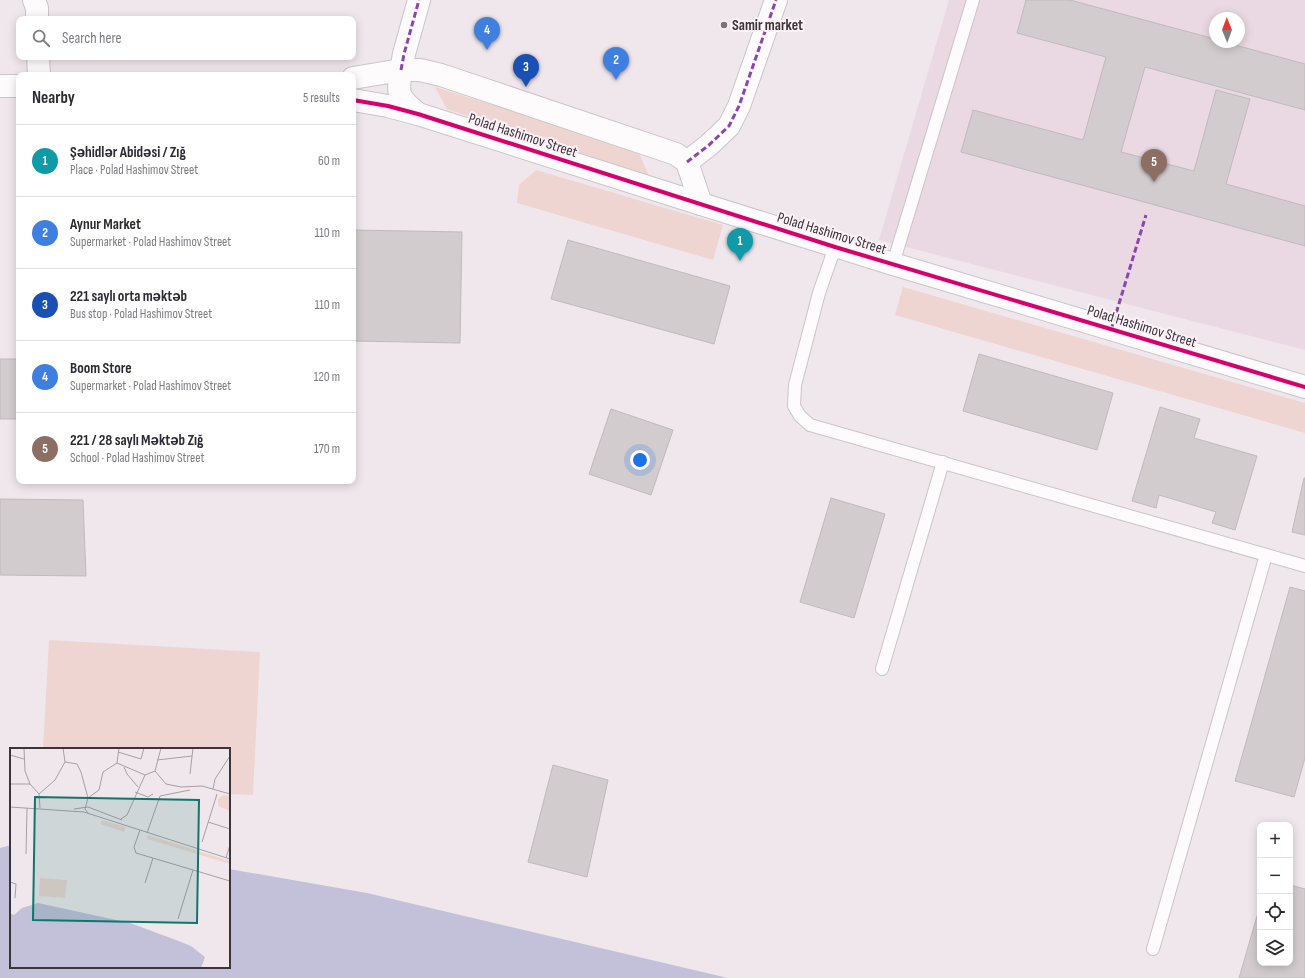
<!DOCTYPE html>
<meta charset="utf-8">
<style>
:root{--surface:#fff;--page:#f2f2f3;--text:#2b2b33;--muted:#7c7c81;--line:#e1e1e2;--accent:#0f766e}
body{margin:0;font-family:"Sofia Sans Condensed",sans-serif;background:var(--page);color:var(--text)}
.controls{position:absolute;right:12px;bottom:12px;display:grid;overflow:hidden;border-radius:8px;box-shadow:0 2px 10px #0003}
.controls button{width:36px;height:36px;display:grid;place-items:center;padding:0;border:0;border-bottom:1px solid var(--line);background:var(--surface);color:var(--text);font:20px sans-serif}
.compass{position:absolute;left:1209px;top:12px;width:36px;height:36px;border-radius:50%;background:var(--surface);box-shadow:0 2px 10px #0003;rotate:359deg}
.you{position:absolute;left:640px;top:460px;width:14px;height:14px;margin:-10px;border:3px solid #fff;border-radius:50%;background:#1a73e8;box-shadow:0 0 0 6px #1a73e833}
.badge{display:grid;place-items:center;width:26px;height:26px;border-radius:50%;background:var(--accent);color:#fff;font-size:13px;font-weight:700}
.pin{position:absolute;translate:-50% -33px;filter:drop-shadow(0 1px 2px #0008)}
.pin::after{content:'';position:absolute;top:21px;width:14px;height:12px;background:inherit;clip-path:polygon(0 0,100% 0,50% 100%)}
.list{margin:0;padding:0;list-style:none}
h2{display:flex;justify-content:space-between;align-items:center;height:52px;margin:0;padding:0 16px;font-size:17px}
h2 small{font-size:13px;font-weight:400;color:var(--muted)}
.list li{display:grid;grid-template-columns:26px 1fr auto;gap:12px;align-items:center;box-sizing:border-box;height:72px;padding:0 16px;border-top:1px solid var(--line)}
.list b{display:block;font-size:15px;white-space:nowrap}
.list p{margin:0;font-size:13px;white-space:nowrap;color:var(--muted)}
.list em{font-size:13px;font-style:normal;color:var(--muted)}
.icon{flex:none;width:22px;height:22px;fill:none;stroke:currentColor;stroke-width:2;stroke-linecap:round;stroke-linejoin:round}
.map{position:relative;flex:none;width:1305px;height:978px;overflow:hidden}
.search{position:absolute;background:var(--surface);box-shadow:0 2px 10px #0003;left:16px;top:16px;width:340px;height:44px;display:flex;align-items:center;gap:10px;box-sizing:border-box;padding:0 14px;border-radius:8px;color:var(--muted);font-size:15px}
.panel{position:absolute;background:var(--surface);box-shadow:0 2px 10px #0003;left:16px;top:72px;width:340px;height:412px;border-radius:8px}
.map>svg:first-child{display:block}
.built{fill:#ead8e3;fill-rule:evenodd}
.green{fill:#efd5d2}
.water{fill:#c3c0da}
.building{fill:#d3ccce;stroke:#c1b9bc}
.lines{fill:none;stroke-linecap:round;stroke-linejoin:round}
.lane-casing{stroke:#cbc4c9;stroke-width:14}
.street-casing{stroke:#cbc4c9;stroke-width:24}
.secondary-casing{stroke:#cbc4c9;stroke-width:24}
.lane{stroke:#fdfbfc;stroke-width:12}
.street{stroke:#fdfbfc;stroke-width:22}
.secondary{stroke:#fdfbfc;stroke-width:22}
.quiet{stroke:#8e44ad;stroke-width:3;stroke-dasharray:6 3;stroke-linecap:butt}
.cycleway-casing{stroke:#fdf2f9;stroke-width:6}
.cycleway{stroke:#d6006c;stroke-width:4}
.poi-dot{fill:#7a7378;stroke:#fdf2f9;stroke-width:1.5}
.labels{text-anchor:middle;stroke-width:4;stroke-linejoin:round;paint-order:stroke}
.poi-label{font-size:15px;font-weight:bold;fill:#3b3439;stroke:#fdf2f9;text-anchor:start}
.street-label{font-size:15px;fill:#3b3439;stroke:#fdf2f9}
.inset-road{fill:none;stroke:#a89fa4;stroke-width:1}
.view{fill:#0f766e;fill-opacity:0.15;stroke:#0f766e;stroke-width:2}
.inset-edge{fill:none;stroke:#3b3439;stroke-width:2}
</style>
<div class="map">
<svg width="1305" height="978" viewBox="0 0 1305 978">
<rect width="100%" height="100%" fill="#f0e7ec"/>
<path class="built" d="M949 0H1305V350L879 240ZM1215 18H1239V42H1215Z"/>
<g class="green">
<path d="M435 87 638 150 649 176 447 109Z"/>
<path d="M536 170 723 225 713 260 517 203 519 185Z"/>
<path d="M903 287 1305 403V433L895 315Z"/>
<path d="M49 640 260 652 253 795 229 794V749H43Z"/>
</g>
<path class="water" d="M11 845V967H229V869L367 893 728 978H0V848Z"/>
<g class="building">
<path d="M1026 0H1070L1215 39V42H1224L1305 64V110L1145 67 1121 152 1194 171 1216 90 1250 99 1226 184 1305 206V246L961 152 973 110 1083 140 1106 57 1017 33Z"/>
<path d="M353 230 462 232 460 343 353 341Z"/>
<path d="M568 240 730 286 714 344 551 299Z"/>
<path d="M979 354 1113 393 1097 450 963 411Z"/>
<rect x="0" y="359" width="19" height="60"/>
<path d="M1160 407 1200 419 1194 438 1257 456 1235 530 1212 523 1216 512 1159 495 1156 508 1132 501Z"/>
<path d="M611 409 673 430 651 495 589 474Z"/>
<path d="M1304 478H1305V535L1292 532Z"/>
<path d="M831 498 885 514 854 618 800 602Z"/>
<path d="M0 499 83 500 86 576 0 575Z"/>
<path d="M1290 587 1305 591V758L1294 797 1235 781Z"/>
<path d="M553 765 608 780 587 877 528 862Z"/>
<path d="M1290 885 1305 889V978H1239L1260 906V963H1290Z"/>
</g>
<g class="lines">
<defs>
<g id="lane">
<path d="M835 247 819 293 795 385 794 406 800 416 810 425 1305 566"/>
<path d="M893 264 973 0"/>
<path d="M882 669 943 462"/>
<path d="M1153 949 1266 555"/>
</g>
<g id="street">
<path d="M34 0 37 8V19"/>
<path d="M38 57 39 75"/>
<path d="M401 70 404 54 419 0"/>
<path d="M687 162 709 145 729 126 739 106 776 0"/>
<path d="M701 204 893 264 1305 387"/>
</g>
<g id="secondary">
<path d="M401 70C397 96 398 97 418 114"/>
<path d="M353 78 401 70H420L441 75 676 154 687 162 701 204"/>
<path d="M0 86H19"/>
<path d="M353 100 388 106 418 114 701 204"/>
</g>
</defs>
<use href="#lane" class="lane-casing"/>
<use href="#street" class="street-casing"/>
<use href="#secondary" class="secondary-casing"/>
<use href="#lane" class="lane"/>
<use href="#street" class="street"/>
<use href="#secondary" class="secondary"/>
<g class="quiet">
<path d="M401 70 404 54 419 0"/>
<path d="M687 162 709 145 729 126 739 106 776 0"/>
<path d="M1111 330 1146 215"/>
</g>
<defs>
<path id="cycleway" d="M353 100 388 106 418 114 835 247 1305 387"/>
</defs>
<use href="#cycleway" class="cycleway-casing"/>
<use href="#cycleway" class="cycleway"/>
</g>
<circle class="poi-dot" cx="724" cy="25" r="4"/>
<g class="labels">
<g class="poi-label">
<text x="732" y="30">Samir market</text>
</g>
<g class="street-label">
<text transform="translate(523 135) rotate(18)" y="5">Polad Hashimov Street</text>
<text transform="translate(832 233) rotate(17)" y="5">Polad Hashimov Street</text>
<text transform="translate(1142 326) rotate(17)" y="5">Polad Hashimov Street</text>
</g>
</g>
<g transform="translate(10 748)">
<rect width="220" height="220" fill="#f0e7ec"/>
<path d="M213 47 220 48V63L208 58V51ZM92 72 116 79 114 84 90 76ZM138 87 220 113V116L137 91ZM30 130 57 132 55 150 29 148Z" fill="#efd5d2"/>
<path d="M28 155 120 175 166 192 181 198 195 209 191 220H0V165L4 167 12 160Z" fill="#c3c0da"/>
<path class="inset-road" d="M14 0 15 23 20 36 29 46 30 60M109 0 107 15 135 27M108 4 131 11 134 0M0 7 14 11M147 12 182 8M55 14 67 16 71 24 78 50 75 61 78 65M114 19 117 26 128 39M145 23 156 36 171 39 192 38 220 46M180 26 183 0M0 36H20M203 41 205 31 220 8M125 44 138 49 143 46M29 46 45 32 55 14 53 0M78 50 89 42 93 24 107 15M0 59 74 64 220 111M64 61 78 59 112 72M111 71 117 67 135 27 145 23 151 0M198 74 220 81M130 82 124 99 126 105 220 133M137 85 150 48 180 42M192 94 207 46M16 106 17 60M216 110 220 97M0 134 6 136 5 150M135 135 143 110M168 171 183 122"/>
<path class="view" d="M25 49 189 52 187 175 23 172Z"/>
<rect width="220" height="220" class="inset-edge"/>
</g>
</svg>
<div class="controls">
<button>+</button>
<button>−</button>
<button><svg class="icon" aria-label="locate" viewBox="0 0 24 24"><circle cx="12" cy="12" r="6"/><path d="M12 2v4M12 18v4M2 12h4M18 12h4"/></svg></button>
<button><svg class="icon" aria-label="layers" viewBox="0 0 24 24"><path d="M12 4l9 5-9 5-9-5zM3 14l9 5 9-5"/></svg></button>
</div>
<svg class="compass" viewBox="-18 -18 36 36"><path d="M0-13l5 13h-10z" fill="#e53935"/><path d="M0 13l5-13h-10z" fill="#7c7c81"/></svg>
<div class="you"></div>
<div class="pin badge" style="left:740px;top:261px;background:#0f9aa8">1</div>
<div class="pin badge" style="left:616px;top:80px;background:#3f7fe0">2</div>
<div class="pin badge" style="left:526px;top:87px;background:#1a4fb4">3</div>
<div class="pin badge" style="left:487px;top:50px;background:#3f7fe0">4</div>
<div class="pin badge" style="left:1154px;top:182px;background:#8d6e63">5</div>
<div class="search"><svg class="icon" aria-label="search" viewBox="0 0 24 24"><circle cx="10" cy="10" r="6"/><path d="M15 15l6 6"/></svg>Search here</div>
<section class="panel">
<h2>Nearby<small>5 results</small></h2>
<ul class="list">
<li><span class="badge" style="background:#0f9aa8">1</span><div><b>Şəhidlər Abidəsi / Zığ</b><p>Place · Polad Hashimov Street</p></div><em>60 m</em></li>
<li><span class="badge" style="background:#3f7fe0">2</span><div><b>Aynur Market</b><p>Supermarket · Polad Hashimov Street</p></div><em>110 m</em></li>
<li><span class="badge" style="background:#1a4fb4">3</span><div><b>221 saylı orta məktəb</b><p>Bus stop · Polad Hashimov Street</p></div><em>110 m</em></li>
<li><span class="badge" style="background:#3f7fe0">4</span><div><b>Boom Store</b><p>Supermarket · Polad Hashimov Street</p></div><em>120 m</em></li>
<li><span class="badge" style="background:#8d6e63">5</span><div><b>221 / 28 saylı Məktəb Zığ</b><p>School · Polad Hashimov Street</p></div><em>170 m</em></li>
</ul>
</section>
</div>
